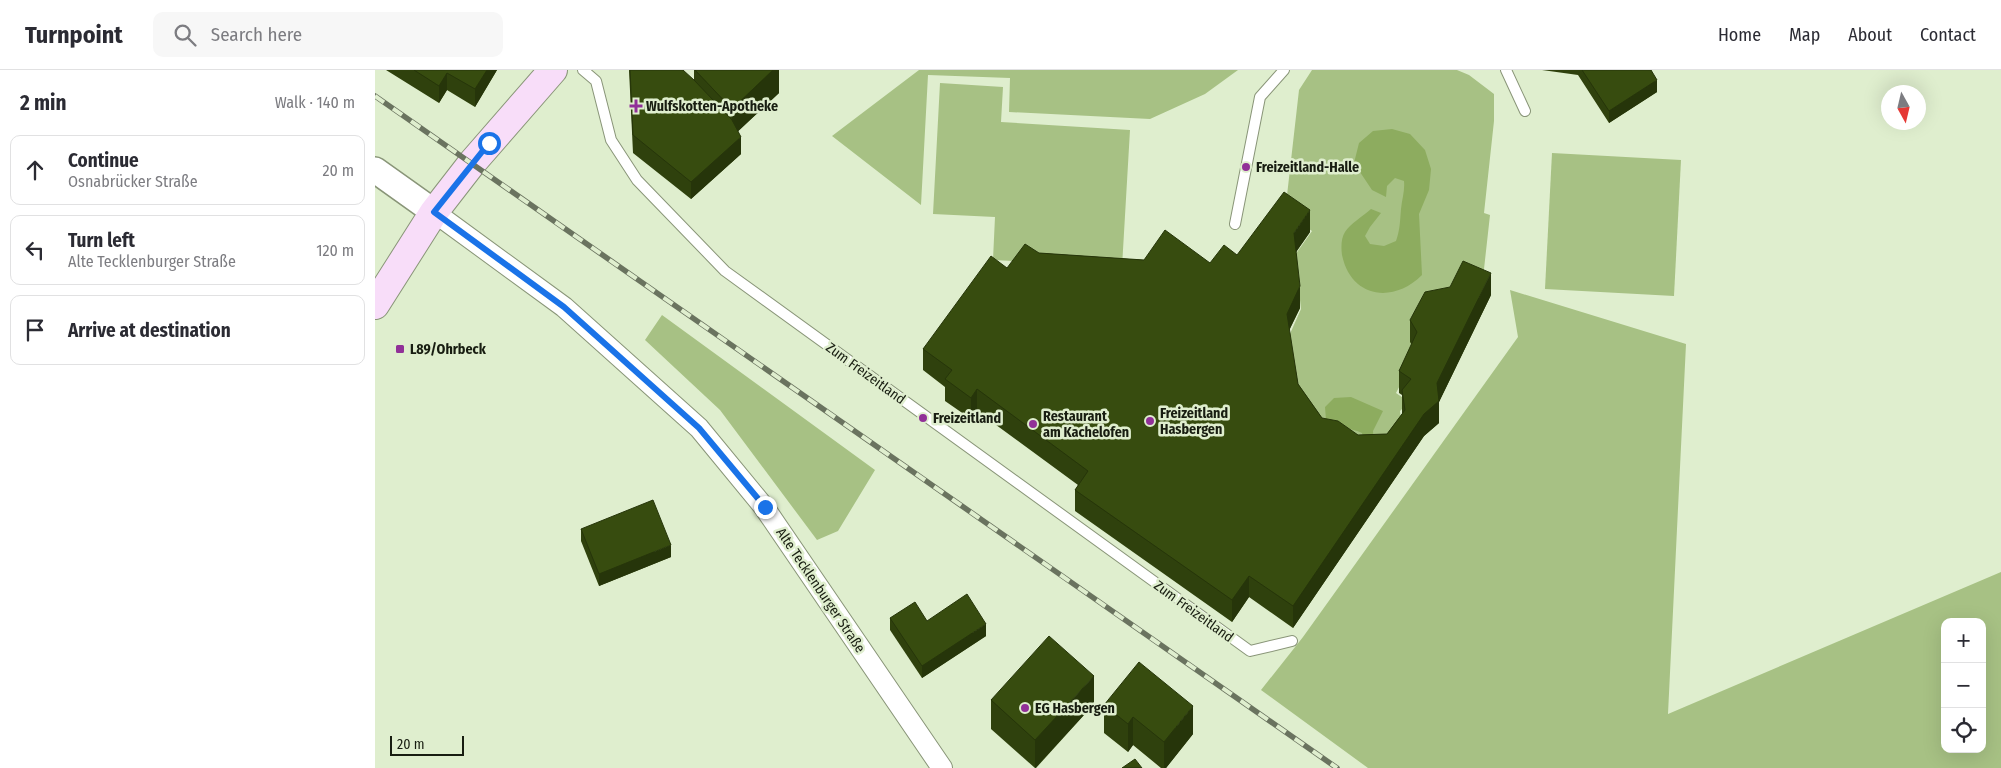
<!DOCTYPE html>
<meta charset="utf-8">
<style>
:root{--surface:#fff;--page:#f7f7f7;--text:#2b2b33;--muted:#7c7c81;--line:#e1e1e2}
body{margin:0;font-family:"Fira Sans Condensed",sans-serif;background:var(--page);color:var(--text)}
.controls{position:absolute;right:15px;bottom:15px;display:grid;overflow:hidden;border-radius:10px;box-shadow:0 5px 20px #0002}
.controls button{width:45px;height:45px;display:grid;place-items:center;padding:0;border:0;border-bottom:1px solid var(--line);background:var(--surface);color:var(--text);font:25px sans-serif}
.compass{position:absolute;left:1506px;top:15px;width:45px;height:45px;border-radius:50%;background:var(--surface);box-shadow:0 5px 20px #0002;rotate:172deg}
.scale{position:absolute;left:15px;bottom:12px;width:74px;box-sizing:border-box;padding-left:5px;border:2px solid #181d11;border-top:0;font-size:14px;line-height:18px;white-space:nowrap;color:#181d11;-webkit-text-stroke:4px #dfeece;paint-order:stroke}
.stop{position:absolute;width:15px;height:15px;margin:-11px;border:4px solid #1a73e8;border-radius:50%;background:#fff}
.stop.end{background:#1a73e8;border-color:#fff;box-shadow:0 1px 5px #0008}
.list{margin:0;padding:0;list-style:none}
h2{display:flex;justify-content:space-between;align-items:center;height:65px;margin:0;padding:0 20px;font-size:21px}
h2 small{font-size:16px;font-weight:400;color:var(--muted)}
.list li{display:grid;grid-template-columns:32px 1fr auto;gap:15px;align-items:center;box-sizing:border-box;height:70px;margin:0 10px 10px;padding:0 10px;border:1px solid var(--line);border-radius:10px}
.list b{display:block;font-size:19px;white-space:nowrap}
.list p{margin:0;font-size:16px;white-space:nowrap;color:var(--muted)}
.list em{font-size:16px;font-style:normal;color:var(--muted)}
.icon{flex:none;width:28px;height:28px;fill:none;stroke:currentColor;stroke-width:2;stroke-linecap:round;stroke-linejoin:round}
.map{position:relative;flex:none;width:1626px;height:698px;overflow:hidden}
header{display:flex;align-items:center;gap:30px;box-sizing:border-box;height:70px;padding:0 25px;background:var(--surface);border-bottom:1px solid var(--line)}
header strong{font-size:24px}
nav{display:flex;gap:28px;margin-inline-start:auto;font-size:18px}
.search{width:350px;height:45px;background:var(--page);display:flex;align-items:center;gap:12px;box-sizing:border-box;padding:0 18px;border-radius:10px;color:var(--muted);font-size:19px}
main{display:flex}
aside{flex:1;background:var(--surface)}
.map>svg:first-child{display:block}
.green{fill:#a7c184;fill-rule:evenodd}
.water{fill:#8dac5f}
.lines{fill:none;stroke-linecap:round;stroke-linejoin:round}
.service-casing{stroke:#899578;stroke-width:12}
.minor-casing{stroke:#899578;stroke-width:22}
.tertiary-casing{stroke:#899578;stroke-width:28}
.secondary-casing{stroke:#899578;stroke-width:30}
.service{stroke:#fff;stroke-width:10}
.minor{stroke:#fff;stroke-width:20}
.tertiary{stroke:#fff;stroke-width:25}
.secondary{stroke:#f8ddf9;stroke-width:28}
.rail-casing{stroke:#6a735f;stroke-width:5.5}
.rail{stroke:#dfeece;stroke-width:4;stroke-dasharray:11;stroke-linecap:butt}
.wall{fill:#2f410d}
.shaded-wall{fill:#26350a}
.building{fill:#374c0f;stroke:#26350a}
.route{stroke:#1a73e8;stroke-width:6}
.poi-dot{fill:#913098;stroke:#dfeece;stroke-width:2}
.labels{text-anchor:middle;stroke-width:5;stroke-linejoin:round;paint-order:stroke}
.poi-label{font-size:14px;font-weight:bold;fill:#181d11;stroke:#dfeece;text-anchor:start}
.street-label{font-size:14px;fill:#181d11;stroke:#dfeece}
</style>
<header>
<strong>Turnpoint</strong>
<div class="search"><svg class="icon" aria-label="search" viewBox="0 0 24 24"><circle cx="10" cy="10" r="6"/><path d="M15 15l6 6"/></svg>Search here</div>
<nav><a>Home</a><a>Map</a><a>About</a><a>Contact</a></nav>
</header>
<main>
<aside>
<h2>2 min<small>Walk · 140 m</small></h2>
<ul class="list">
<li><svg class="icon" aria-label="ahead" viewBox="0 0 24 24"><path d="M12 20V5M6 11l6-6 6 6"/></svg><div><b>Continue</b><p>Osnabrücker Straße</p></div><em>20 m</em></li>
<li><svg class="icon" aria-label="left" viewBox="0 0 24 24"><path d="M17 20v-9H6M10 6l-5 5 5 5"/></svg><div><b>Turn left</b><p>Alte Tecklenburger Straße</p></div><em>120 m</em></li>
<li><svg class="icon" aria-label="arrive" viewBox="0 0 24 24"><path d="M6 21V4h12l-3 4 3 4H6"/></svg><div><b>Arrive at destination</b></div></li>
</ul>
</aside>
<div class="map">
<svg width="1626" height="698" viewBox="0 0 1626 698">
<rect width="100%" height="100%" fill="#dfeece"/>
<g class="green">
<path d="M544 0H863L830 24 775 49 634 42 635 8 553 5 546 135 457 66Z"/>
<path d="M937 0H1082L1094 5 1119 24V51L1109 143 1115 145 1107 217 1041 284 1021 323 1034 332 1025 341 1028 364 1010 385 925 336 914 266 926 239 920 185 937 161 910 143 924 20Z"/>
<path d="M565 13 628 17 626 52 755 60 747 197 618 190 620 147 558 144Z"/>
<path d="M1177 83 1306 90 1299 226 1170 219Z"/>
<path d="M1135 220 1311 274 1293 644 1626 502V698H993L886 620 928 567 1143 267ZM1570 552H1607V679H1570Z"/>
<path d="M287 245 500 400 463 461 442 470 345 340 270 270Z"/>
</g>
<g class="water">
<path d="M1017 59 1035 64 1050 80 1056 99 1054 120 1044 144 1047 205C1018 234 976 228 967 185 966 178 966 168 970 162 975 154 988 146 996 139L1006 143 995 157 990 166 995 174 1009 176 1021 171C1025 160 1025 151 1026 139 1027 129 1030 121 1029 111L1020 108 1012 116 1011 127 997 120 979 93 984 73 998 61Z"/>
<path d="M976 327 1008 341 998 361 999 373 990 375 987 363C974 357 962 359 951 350L950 337 959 328Z"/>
</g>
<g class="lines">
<defs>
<g id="service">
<path d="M208 0 221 11 236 70 262 110 350 201 875 581 917 571"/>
<path d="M1131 0 1150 41"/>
<path d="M860 154 885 27 909 0"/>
</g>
<path id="minor" d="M59 142 189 237 324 358 389 437 567 698"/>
<path id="tertiary" d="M0 100 59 142"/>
<path id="secondary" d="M0 235 59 142 97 93 178 0"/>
</defs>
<use href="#service" class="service-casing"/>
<use href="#minor" class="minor-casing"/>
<use href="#tertiary" class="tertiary-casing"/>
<use href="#secondary" class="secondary-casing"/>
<use href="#service" class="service"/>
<use href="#minor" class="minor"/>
<use href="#tertiary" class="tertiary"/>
<use href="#secondary" class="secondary"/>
<defs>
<path id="rail" d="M0 26 962 698"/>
</defs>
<use href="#rail" class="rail-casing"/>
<use href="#rail" class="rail"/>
</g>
<g class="wall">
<path d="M11 0H122L100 37 72 20 64 33Z"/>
<path d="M254 0 319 10V0H404V23L363 61 366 84 316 129 258 83Z"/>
<path d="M1167 0H1276L1282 22 1234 53 1203 5Z"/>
<path d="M935 162 921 182 925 238 914 260 923 314 947 348 983 365 1012 364 1027 344V325L1024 323V301L1037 275 1035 272V250L1116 225 1064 332V353L1049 366 918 558 874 527 857 552 700 441V420L703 415 602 341 596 349 570 331V317L548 300V279L632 198 664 183 769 190 835 193 862 185Z"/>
<path d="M206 459 296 487 224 516 206 471Z"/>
<path d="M515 548 552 551 611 566 547 608 515 560Z"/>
<path d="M616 630 719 634 661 698H660L616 659Z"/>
<path d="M729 635 818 664 791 698H786L758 675 753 682 729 663Z"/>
</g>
<g class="shaded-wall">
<path d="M112 0H122L100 37V19Z"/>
<path d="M398 0H404V23L357 67V39Z"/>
<path d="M72 3V20L64 33V16Z"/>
<path d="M1282 10V22L1234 53V41Z"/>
<path d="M366 67V84L316 129V112Z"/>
<path d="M935 140V162L919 185V163Z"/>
<path d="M1116 203V225L1064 332V353L1049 366 918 558V536L1062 313Z"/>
<path d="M925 216V238L912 265V244Z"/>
<path d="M602 319V341L596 349V328Z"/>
<path d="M296 475V487L224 516V504Z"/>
<path d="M874 506V527L857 552V530Z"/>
<path d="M611 554V566L547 608V596Z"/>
<path d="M719 606V634L660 698V670Z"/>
<path d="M818 636V664L791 698H789V672Z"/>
<path d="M758 647V675L753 682V654Z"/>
</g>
<g class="building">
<path d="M39 0H112L100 19 72 3 64 16Z"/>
<path d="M255 0H308L319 10 357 50 366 67 316 112 258 65Z"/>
<path d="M320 0H398L357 39Z"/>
<path d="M1207 0H1276L1282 10 1234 41Z"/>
<path d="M909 122 935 140 919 163 925 216 912 244 923 314 947 348 963 351 983 365 1012 364 1030 340 1027 320 1036 309 1024 301 1042 262 1035 250 1050 222 1075 217 1088 191 1116 203 1062 313 1064 331 1049 344 918 536 874 506 857 530 700 420 713 401 602 319 596 328 570 309 577 300 548 279 616 186 632 198 650 174 664 183 769 190 790 160 835 193 849 175 862 185Z"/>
<path d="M278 430 296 475 224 504 206 459Z"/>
<path d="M592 524 611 554 547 596 515 548 540 532 552 551Z"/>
<path d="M674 566 719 606 660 670 616 630Z"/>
<path d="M764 592 818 636 789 672 758 647 753 654 729 635Z"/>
<path d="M760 689 767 698H747Z"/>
</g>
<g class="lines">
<path class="route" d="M114 73 59 142 189 237 324 358 390 437"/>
</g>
<g class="poi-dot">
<path d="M258.5 28.5h5v5h5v5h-5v5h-5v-5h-5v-5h5z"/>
<circle cx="871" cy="97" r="5"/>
<rect x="20" y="274" width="10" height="10" rx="2.5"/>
<circle cx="548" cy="348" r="5"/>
<circle cx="775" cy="351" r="5"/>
<circle cx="658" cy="354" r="5"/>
<circle cx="650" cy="638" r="5"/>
</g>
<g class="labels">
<g class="poi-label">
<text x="271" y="41">Wulfskotten-Apotheke</text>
<text x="881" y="102">Freizeitland-Halle</text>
<text x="35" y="284">L89/Ohrbeck</text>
<text x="785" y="348">Freizeitland<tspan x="785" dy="16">Hasbergen</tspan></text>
<text x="668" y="351">Restaurant<tspan x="668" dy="16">am Kachelofen</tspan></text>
<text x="558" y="353">Freizeitland</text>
<text x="660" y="643">EG Hasbergen</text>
</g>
<g class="street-label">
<text transform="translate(491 303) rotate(36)" y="5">Zum Freizeitland</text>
<text transform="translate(446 520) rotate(56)" y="5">Alte Tecklenburger Straße</text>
<text transform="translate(819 541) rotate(36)" y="5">Zum Freizeitland</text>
</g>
</g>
</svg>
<div class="controls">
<button>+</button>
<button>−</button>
<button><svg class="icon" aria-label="locate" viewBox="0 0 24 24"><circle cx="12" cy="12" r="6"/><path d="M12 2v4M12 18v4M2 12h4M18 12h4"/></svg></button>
</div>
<svg class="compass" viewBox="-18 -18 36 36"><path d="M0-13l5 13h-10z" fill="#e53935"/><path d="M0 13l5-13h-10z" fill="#7c7c81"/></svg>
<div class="scale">20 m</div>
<div class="stop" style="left:114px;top:73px"></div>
<div class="stop end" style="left:390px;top:437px"></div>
</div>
</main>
